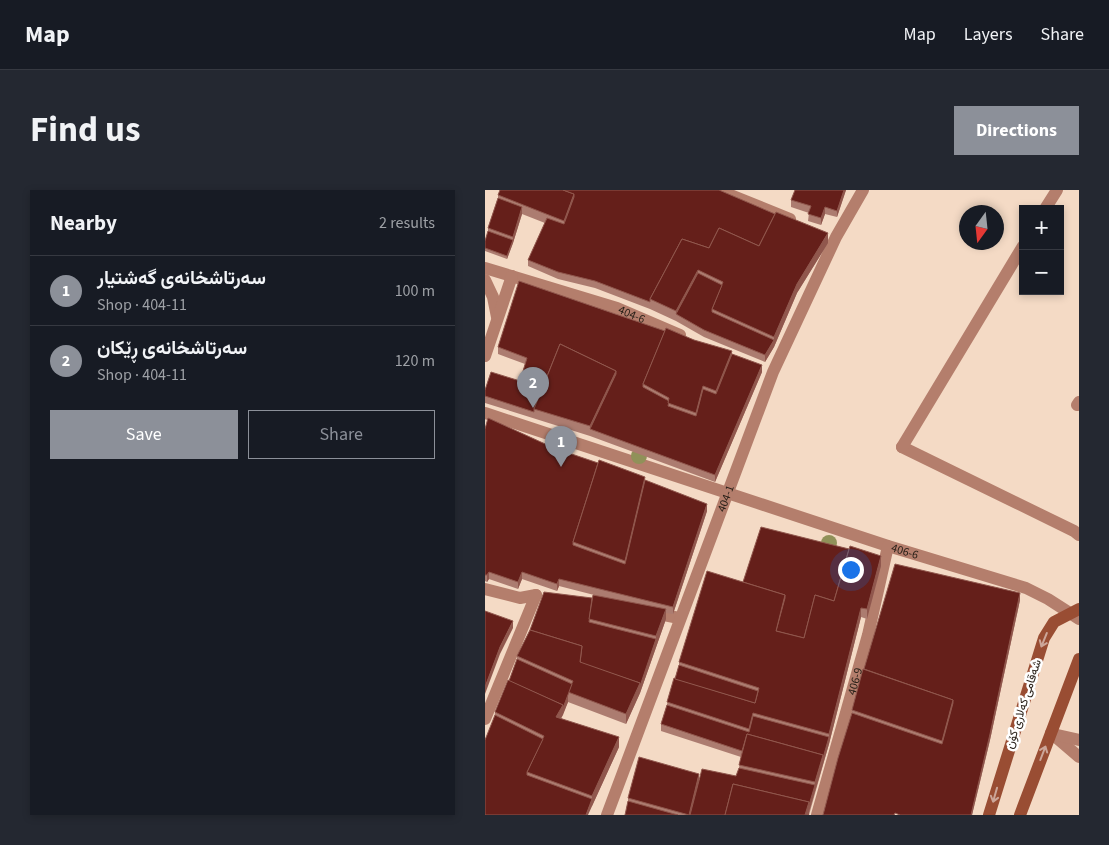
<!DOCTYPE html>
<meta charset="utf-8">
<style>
:root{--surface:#171b24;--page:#242831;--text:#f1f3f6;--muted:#9ea1a6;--line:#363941;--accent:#8c9099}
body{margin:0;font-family:"Source Sans 3",Vazirmatn,sans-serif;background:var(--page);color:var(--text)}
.controls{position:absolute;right:15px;top:15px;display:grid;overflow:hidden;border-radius:0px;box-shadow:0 2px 8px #0003}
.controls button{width:45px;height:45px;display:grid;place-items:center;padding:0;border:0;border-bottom:1px solid var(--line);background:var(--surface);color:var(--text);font:25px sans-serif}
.compass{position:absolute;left:474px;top:15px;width:45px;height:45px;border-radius:50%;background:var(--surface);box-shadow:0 2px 8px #0003;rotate:195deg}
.you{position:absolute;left:365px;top:379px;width:18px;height:18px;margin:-12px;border:4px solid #fff;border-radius:50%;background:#1a73e8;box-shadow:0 0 0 8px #1a73e833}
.badge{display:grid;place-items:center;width:32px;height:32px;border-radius:50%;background:var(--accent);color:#fff;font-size:16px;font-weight:700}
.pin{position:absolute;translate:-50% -41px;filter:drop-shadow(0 1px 2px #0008)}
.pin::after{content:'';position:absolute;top:26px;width:18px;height:15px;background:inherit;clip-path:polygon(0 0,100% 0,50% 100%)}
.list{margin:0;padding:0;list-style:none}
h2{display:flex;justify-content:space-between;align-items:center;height:65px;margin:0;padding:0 20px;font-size:21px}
h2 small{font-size:16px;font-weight:400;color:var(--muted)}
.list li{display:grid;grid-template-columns:32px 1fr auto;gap:15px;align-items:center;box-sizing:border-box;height:70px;padding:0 20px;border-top:1px solid var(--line)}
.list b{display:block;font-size:19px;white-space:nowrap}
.list p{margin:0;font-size:16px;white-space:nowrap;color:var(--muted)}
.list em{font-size:16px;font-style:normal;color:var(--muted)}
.actions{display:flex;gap:10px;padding:15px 20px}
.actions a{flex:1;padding:11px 0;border:1px solid var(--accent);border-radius:0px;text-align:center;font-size:18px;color:var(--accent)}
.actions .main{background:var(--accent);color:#fff}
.map{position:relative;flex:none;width:594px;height:625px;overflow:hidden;border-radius:0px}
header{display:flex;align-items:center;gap:30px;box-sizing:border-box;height:70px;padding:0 25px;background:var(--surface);border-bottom:1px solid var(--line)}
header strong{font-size:24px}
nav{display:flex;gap:28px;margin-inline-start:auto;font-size:18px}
.intro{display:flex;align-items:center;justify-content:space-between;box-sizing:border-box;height:120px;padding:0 30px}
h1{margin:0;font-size:35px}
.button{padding:12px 22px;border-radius:0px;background:var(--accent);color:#fff;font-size:18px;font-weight:700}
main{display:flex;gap:30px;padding:0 30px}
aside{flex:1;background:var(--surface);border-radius:0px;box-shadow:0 2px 8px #0003}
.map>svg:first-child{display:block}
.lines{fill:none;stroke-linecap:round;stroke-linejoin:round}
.lane{stroke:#b47e6c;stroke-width:12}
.street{stroke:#b47e6c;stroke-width:12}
.secondary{stroke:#994d33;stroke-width:12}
.tree{fill:#909159}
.wall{fill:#ac7c70}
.shaded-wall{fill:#90574d}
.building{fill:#651f1a;stroke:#90574d}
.oneway{stroke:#cca699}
.labels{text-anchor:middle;stroke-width:5;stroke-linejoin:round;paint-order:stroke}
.street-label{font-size:12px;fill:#2a2119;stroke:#fff}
</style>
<header>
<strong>Map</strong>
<nav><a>Map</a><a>Layers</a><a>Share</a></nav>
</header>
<div class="intro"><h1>Find us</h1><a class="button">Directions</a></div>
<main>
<aside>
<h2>Nearby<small>2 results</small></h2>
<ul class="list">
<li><span class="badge">1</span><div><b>سەرتاشخانەی گەشتیار</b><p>Shop · 404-11</p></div><em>100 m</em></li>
<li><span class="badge">2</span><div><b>سەرتاشخانەی ڕێکان</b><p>Shop · 404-11</p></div><em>120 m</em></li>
</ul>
<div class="actions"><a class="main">Save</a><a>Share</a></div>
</aside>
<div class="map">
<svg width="594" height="625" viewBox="0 0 594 625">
<rect width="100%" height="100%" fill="#f4dac5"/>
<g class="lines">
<g class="lane">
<path d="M417 257 589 341 594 345"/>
<path d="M164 422 194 428"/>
</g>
<g class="street">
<path d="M233 0 305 29"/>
<path d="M560 19 572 0"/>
<path id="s1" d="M0 78 132 118 195 145"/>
<path d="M0 90 8 107 12 127"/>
<path d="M0 166 27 86"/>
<path d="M592 215 594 212"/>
<path id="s2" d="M0 223 403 356 541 398 563 409 594 429"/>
<path d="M417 257 538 56"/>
<path d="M0 399 35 408 51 405"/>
<path d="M0 529 51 405"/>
<path d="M566 543 594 567"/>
<path d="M568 544 594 550"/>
<path id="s3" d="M122 625 288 182 351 47 378 0"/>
<path id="s4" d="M332 625 383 445 403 356"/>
</g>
<g class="secondary">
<path d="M504 625 559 448 569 432 594 419"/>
<path d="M535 625 594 469"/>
</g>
</g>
<g class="tree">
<circle cx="154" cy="266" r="8"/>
<circle cx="344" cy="353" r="8"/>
</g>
<g class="wall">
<path d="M361 0 352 27 340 24 336 35 323 31 324 23 306 17V10Z"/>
<path d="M13 5 343 53 312 103 289 157 280 172 219 147 191 131 165 119 110 98 73 89 43 76V70L60 33 37 24 28 53 22 69 0 61V51L3 41V38L13 8Z"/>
<path d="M180 141 209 150 247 164 277 182 230 292 105 246 0 213V200L35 191 40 174 13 164V157Z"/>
<path d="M0 239 69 258 160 290 222 321 188 424 181 423V429L155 503 141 534 83 512 76 528 134 557 107 616 0 625 10 522 24 491 32 469V466L45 440 107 408 113 406 74 396 72 401 37 389 33 399 4 389 2 392 0 391Z"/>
<path d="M396 376 382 429 376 427 344 554 324 625H140L143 611V608L214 591 251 586 254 578 256 567 176 541V534L194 475V472L258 392Z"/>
<path d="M535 410 505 550 487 625 367 523V520L379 479Z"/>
</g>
<g class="shaded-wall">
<path d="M359 0H361L352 27V21Z"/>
<path d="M89 4V14L79 41V31Z"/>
<path d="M37 17V24L28 53 22 69V66L28 50V47Z"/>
<path d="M340 17V24L336 35V28Z"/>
<path d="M343 43V53L312 103 289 157 280 172V165L289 150V147L312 94Z"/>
<path d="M213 80V89L191 124V121Z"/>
<path d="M247 161V171L231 211V201Z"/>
<path d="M277 175V182L230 292V285Z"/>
<path d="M131 181V191L105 239V236Z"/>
<path d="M222 314V321L188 424V417Z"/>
<path d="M396 366V376L382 429V419Z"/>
<path d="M4 382V389L2 392V385Z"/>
<path d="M37 382V389L33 399V392Z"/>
<path d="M74 389V396L72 401V394Z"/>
<path d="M535 403V410L505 550 487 625H486Z"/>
<path d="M376 418V427L344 554V544Z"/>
<path d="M181 419V429L155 503 141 534V524L171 449V446Z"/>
<path d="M28 431V438L15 464 0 504V497L15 457Z"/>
<path d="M83 505V512L78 525 71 537V527Z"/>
<path d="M134 547V557L103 625H101L107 609V606Z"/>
<path d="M344 547V554L324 622V625H320Z"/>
<path d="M214 584V594L207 625H204Z"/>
</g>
<g class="building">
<path d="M15 0H78L89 4 79 31 13 5Z"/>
<path d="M78 0H234L290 24 274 56 234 38 224 58 197 49 165 109V112L110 91 73 82 43 70 62 28 79 34 89 7V4Z"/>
<path d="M310 0H359L352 21 340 17 336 28 323 24 326 16 306 10Z"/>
<path d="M13 8 37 17 28 47 3 38Z"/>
<path d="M291 22 343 43 312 94 289 147 227 119 238 92 213 80 191 121 165 109 197 49 224 58 234 38 274 56Z"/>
<path d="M3 41 28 50 22 66 0 58V51Z"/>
<path d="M213 83 237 95 227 119V122L289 150 280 165 219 140 191 124Z"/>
<path d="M34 91 180 141 158 194V197L184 211 183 216 211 226 218 199 231 204 247 164 277 175 230 285 105 239 131 184V181L75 154 49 219V222L0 206V200L6 182 35 191 42 168 13 157Z"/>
<path d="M181 138 209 150 247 161 231 201 218 196 211 223 183 213 184 208 158 194Z"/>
<path d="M75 154 131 181 105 236 49 219Z"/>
<path d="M3 228 69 258 113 273 88 352V355L140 374 160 290 222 314 188 417 74 389 72 394 37 382 33 392 4 382 2 385H0V239Z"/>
<path d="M114 270 160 287 140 371 88 352Z"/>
<path d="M276 337 364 359 349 411 330 405 319 448 291 441 300 408V405L258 392Z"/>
<path d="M365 356 396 366 382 419 376 418 344 544 268 523 264 539 182 512 189 488 270 513 274 498 194 472 222 381 300 405 291 441 319 448 330 405 349 411Z"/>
<path d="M410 374 535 403 505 544 486 625H415L410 623 409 625H338L353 568 367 523 457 554 468 513V510L379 479Z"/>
<path d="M59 402 107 408 104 432 171 449 155 496V493L95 473 97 456 45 440Z"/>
<path d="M108 405 181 419 171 446 104 429Z"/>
<path d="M0 421 28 431 15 457 0 497Z"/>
<path d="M45 440 97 456 95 472 155 493 141 524 83 502 88 491 32 466Z"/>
<path d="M32 469 87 494 78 518V515L24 491Z"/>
<path d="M194 475 273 501 270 513 190 489Z"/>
<path d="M378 479 468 510 457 551 367 520Z"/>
<path d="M23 490 78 515 71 527 134 547 107 606 42 582 59 546 10 522Z"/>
<path d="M182 515 264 542 268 526 344 547 338 568V565L262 544 257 561 176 534Z"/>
<path d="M10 525 58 549 42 582V585L107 609 101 625H0V550Z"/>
<path d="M262 544 338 565 330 592 254 575Z"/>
<path d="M154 567 214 584 204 625 143 608Z"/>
<path d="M254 578 330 595 324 615V612L248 594 240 625H205L217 579 251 586Z"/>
<path d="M248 594 324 612 320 625H240Z"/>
<path d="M143 611 193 625H140Z"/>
</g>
<defs><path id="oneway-shaft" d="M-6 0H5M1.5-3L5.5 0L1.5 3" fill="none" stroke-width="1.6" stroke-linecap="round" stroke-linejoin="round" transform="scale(1.25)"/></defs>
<g class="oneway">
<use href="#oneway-shaft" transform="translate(559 450) rotate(112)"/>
<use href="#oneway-shaft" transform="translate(558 563) rotate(-69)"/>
<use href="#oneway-shaft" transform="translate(510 605) rotate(106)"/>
</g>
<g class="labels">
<g class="street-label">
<text dy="4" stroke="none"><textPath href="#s1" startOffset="154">404-6</textPath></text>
<text dy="4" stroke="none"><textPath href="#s3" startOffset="338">404-1</textPath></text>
<text dy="4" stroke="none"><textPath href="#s2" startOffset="442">406-6</textPath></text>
<text dy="4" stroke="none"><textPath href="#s4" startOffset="139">406-9</textPath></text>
<text transform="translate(538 514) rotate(-72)" y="4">شەقامی کەلاری کۆن</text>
</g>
</g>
</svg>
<div class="controls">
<button>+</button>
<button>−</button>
</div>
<svg class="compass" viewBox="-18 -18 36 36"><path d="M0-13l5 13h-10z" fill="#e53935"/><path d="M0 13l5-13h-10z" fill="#9ea1a6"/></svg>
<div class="you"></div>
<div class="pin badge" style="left:76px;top:277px">1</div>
<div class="pin badge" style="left:48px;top:218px">2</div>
</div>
</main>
